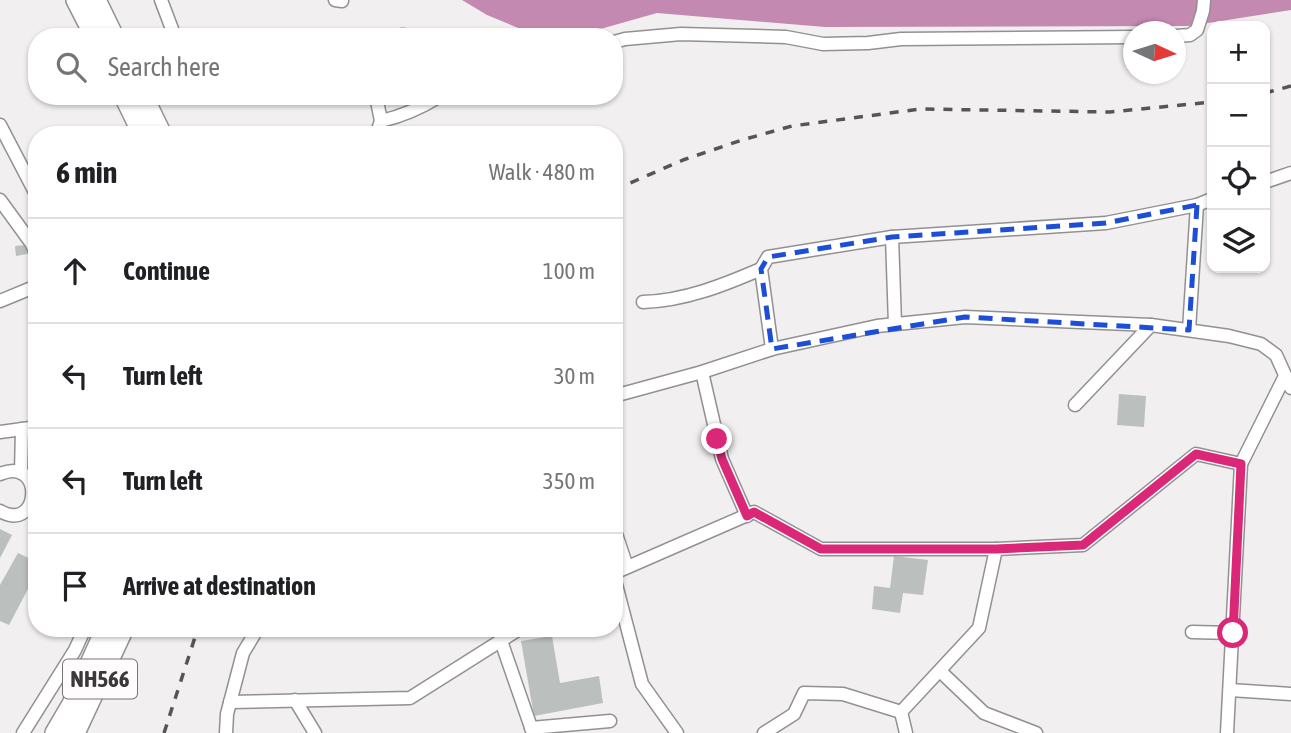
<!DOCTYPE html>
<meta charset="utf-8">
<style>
:root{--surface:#fff;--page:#f6f6f6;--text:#202124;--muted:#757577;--line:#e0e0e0}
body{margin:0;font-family:"Asap Condensed",sans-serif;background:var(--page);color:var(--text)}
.controls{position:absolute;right:21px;top:21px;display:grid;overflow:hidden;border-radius:14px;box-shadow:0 2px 5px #0004}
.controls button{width:63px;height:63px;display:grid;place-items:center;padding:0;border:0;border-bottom:2px solid var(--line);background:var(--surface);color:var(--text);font:35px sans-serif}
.compass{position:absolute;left:1123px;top:21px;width:63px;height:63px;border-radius:50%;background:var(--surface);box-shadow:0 2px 5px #0004;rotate:94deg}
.stop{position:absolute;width:21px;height:21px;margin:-16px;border:5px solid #db2777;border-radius:50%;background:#fff}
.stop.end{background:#db2777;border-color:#fff;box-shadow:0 2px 7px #0008}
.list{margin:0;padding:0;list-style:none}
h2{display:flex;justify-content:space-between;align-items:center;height:91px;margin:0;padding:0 28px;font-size:30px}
h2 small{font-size:23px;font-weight:400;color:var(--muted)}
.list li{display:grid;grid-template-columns:46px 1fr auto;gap:21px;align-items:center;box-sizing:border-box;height:105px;padding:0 28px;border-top:2px solid var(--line)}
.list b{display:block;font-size:26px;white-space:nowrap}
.list em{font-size:23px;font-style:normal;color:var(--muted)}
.icon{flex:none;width:38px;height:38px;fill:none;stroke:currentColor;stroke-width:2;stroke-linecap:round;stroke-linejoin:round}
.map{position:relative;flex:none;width:1291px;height:733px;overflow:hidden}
.search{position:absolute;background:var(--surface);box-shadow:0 2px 5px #0004;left:28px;top:28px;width:595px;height:77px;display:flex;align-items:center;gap:18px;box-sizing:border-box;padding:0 24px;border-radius:28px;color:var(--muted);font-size:26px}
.panel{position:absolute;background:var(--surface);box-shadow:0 2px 5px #0004;left:28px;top:126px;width:595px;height:511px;border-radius:28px}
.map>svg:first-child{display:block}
.water{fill:#c489b0}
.building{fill:#bbbfbe}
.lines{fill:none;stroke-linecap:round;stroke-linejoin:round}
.minor-casing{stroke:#939092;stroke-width:15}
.highway-casing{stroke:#939092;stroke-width:22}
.minor{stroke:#fff;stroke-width:12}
.highway{stroke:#fff;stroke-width:19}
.rail{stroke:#565455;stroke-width:3.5;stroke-dasharray:9 9;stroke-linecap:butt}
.route{stroke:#db2777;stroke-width:9}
.marked{fill:none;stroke:#1d4ed8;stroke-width:5;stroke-dasharray:14 9;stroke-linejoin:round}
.labels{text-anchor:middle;stroke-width:7;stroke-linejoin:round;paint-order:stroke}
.shield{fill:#fffcfe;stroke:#767475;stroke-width:2}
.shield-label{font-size:23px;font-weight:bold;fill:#3b393a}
</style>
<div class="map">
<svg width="1291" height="733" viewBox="0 0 1291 733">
<rect width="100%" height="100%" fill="#f2eff1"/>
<path class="water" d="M462 0H1291V10L1189 26 825 27 657 13 604 28 560 37H540L487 15Z"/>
<g class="building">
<path d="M26 245 27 254 16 256 15 246Z"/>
<path d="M1119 394 1146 396 1144 427 1117 425Z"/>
<path d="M0 529 12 535 0 558Z"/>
<path d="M18 553 37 562V572L9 625 0 621V585Z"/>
<path d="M894 556 928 560 923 595 903 593 900 613 872 609 874 586 890 588Z"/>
<path d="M552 636 560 683 599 676 603 703 534 716 521 641Z"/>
</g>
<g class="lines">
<defs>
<g id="minor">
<path d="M161 0 175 37"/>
<path d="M335 0 342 1"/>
<path d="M1176 36 1190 35 1197 30 1203 11 1204 0"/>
<path d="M397 37 402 35 421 37"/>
<path d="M614 42 625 39 681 34 786 37 823 44 868 43 901 39 1134 37"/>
<path d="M381 121C403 116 421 108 440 96"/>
<path d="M0 125 37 196"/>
<path d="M376 135 381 121 376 96"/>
<path d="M1265 182 1291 173"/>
<path d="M0 200 32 244 37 257"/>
<path d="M892 237 895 324"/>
<path d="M32 244 37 226"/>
<path d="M0 301 34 287 37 295"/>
<path d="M643 302C684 301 724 285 761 269"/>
<path d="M1189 330 1197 205"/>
<path d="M772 349 761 269 768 257 892 237 1106 223 1197 205 1212 199"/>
<path d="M702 372 722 459 747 516"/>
<path d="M614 396 702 372 772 349 877 326 965 317 1151 325 1229 336 1261 344 1276 355 1291 388"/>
<path d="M1075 405 1151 325"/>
<path d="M0 432 37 427"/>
<path d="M21 473 22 429"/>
<path d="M0 474C45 455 41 534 0 511"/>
<path d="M614 528 627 567"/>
<path d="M614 573 754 512 821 549H996"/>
<path d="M614 577 642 684 677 733"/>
<path d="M1192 632 1233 633"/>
<path d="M501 641 533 733"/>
<path d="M940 671 984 713 1036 733"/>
<path d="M1230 690 1291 694"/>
<path d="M295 700 315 733"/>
<path d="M230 702 410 698 521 628"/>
<path d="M901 712 979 628 996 549 1083 545 1196 454 1241 464"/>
<path d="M531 728 610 721"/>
<path d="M23 733 75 650 85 628"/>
<path d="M226 733 227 714 243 653 258 628"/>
<path d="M764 733 794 714 804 693 843 694 901 712 906 733"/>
<path d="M1227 733 1241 464 1285 376"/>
</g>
<g id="highway">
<path d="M76 0 95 37"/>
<path d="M96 0 114 37"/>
<path d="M124 96 143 135"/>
<path d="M143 96 162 135"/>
<path d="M55 733 72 704 106 628"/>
<path d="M75 733 124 628"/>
</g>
</defs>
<use href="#minor" class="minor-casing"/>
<use href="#highway" class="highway-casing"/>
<use href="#minor" class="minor"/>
<use href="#highway" class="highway"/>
<g class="rail">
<path d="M1265 93 1291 86"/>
<path d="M614 190 683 160 742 140 792 126 920 109 1110 112 1212 102"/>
<path d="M164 733 198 628"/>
</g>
</g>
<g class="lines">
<path class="route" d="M717 439 722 459 747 516 754 512 821 549H996L1083 545 1196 454 1241 464 1233 633"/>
</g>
<path class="marked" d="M1197 205 1189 330 965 317 772 349 761 269 768 257 892 237 1106 223Z"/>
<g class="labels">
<rect class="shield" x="63" y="659.5" width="74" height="39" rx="5"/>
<g class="shield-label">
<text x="100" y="687">NH566</text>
</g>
</g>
</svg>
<div class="controls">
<button>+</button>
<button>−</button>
<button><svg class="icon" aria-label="locate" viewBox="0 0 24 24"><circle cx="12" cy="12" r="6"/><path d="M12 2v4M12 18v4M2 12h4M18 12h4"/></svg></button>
<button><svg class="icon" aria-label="layers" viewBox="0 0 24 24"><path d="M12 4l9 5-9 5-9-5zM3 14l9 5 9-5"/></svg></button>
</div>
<svg class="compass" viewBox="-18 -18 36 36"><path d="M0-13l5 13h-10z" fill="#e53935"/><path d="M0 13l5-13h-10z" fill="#757577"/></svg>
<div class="stop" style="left:1233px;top:633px"></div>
<div class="stop end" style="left:717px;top:439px"></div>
<div class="search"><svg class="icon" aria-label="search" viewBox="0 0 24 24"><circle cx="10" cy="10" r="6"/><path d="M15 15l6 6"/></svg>Search here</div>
<section class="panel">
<h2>6 min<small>Walk · 480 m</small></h2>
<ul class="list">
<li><svg class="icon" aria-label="ahead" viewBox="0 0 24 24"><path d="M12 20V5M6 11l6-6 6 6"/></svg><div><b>Continue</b></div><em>100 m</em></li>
<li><svg class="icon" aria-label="left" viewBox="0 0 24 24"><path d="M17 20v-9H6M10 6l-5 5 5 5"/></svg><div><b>Turn left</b></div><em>30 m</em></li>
<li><svg class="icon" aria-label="left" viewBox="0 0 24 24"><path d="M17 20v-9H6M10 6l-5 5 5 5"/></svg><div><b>Turn left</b></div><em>350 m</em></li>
<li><svg class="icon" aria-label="arrive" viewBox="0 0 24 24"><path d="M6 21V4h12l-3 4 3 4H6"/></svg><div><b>Arrive at destination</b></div></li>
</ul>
</section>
</div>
